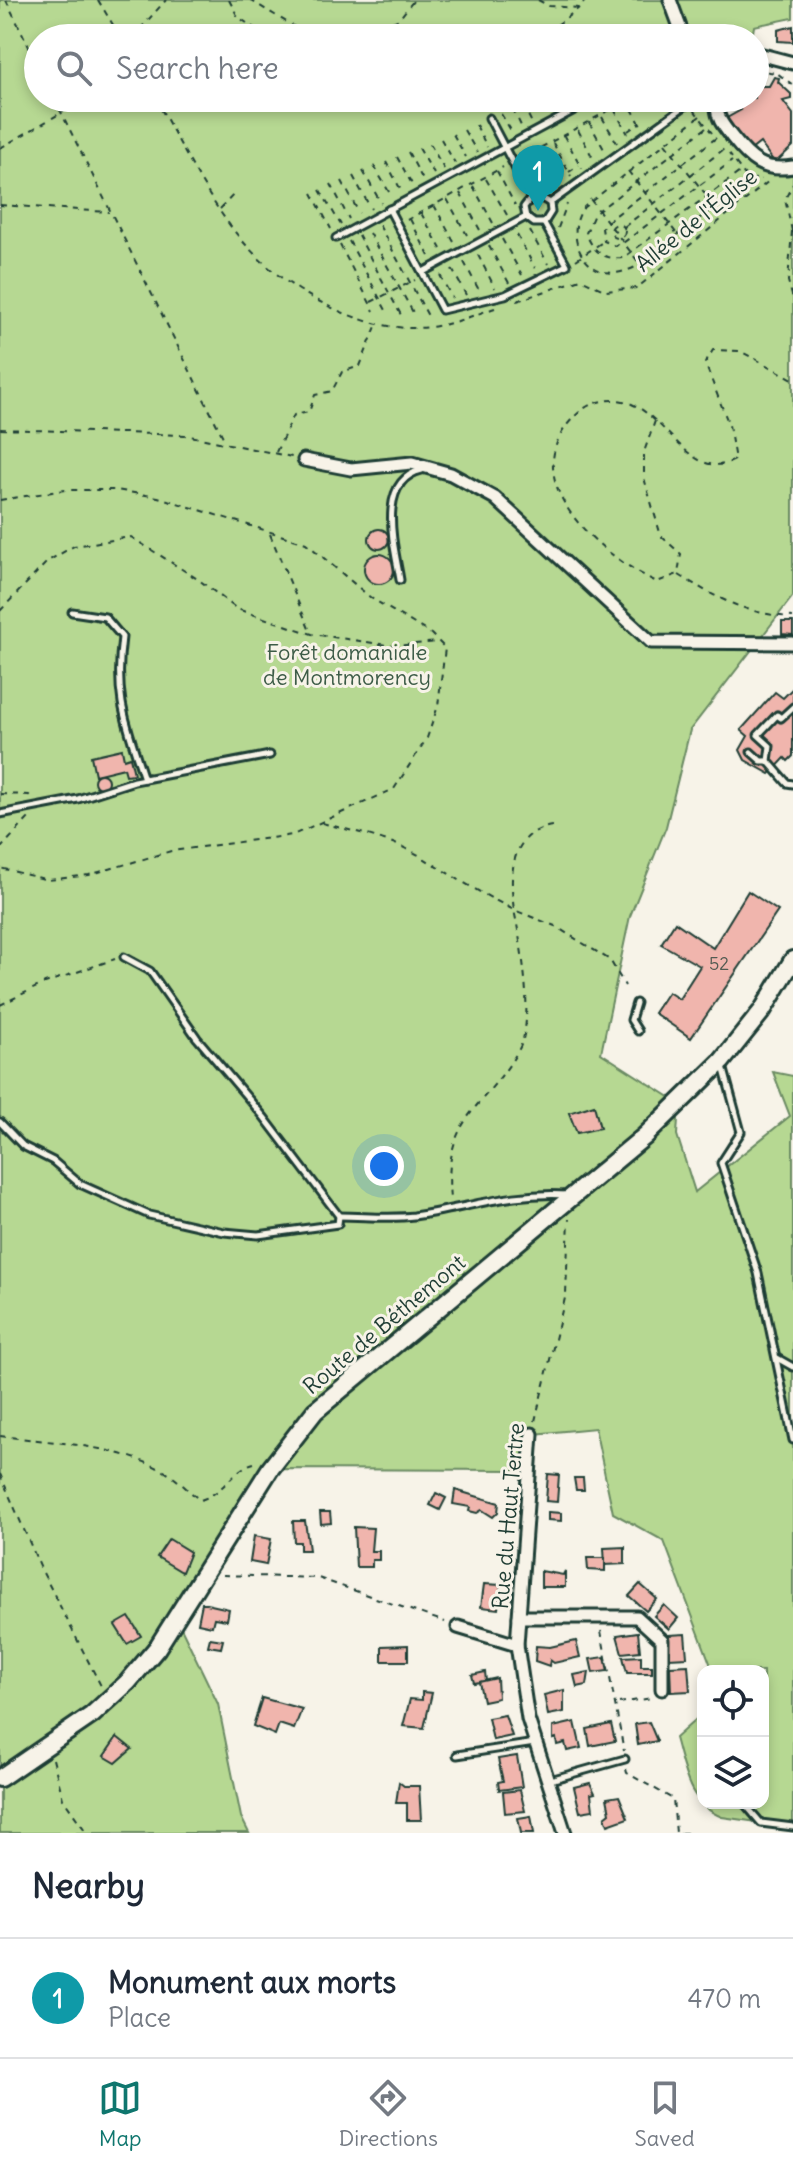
<!DOCTYPE html>
<meta charset="utf-8">
<style>
:root{--surface:#fff;--page:#f6f6f7;--text:#1f2937;--muted:#747a83;--line:#e0e1e3;--accent:#0f766e}
body{margin:0;font-family:Delius,sans-serif;background:var(--page);color:var(--text)}
.controls{position:absolute;right:24px;bottom:24px;display:grid;overflow:hidden;border-radius:16px;box-shadow:0 4px 12px #0003}
.controls button{width:72px;height:72px;display:grid;place-items:center;padding:0;border:0;border-bottom:2px solid var(--line);background:var(--surface);color:var(--text);font:40px sans-serif}
.you{position:absolute;left:384px;top:1166px;width:28px;height:28px;margin:-20px;border:6px solid #fff;border-radius:50%;background:#1a73e8;box-shadow:0 0 0 12px #1a73e833}
.badge{display:grid;place-items:center;width:52px;height:52px;border-radius:50%;background:var(--accent);color:#fff;font-size:26px;font-weight:700}
.pin{position:absolute;translate:-50% -66px;filter:drop-shadow(0 2px 4px #0008)}
.pin::after{content:'';position:absolute;top:42px;width:28px;height:24px;background:inherit;clip-path:polygon(0 0,100% 0,50% 100%)}
.list{margin:0;padding:0;list-style:none}
h2{display:flex;justify-content:space-between;align-items:center;height:104px;margin:0;padding:0 32px;font-size:34px}
h2 small{font-size:26px;font-weight:400;color:var(--muted)}
.list li{display:grid;grid-template-columns:52px 1fr auto;gap:24px;align-items:center;box-sizing:border-box;height:120px;padding:0 32px;border-top:2px solid var(--line)}
.list b{display:block;font-size:30px;white-space:nowrap}
.list p{margin:0;font-size:26px;white-space:nowrap;color:var(--muted)}
.list em{font-size:26px;font-style:normal;color:var(--muted)}
.icon{flex:none;width:44px;height:44px;fill:none;stroke:currentColor;stroke-width:2;stroke-linecap:round;stroke-linejoin:round}
.map{position:relative;flex:none;width:793px;height:1833px;overflow:hidden}
.search{position:absolute;background:var(--surface);box-shadow:0 4px 12px #0003;left:24px;right:24px;top:24px;height:88px;display:flex;align-items:center;gap:20px;box-sizing:border-box;padding:0 28px;border-radius:44px;color:var(--muted);font-size:30px}
.sheet{height:224px;background:var(--surface)}
nav{display:flex;justify-content:space-around;align-items:center;box-sizing:border-box;height:112px;border-top:2px solid var(--line);background:var(--surface);font-size:22px;color:var(--muted)}
nav a{display:grid;justify-items:center;gap:4px}
nav .on{color:var(--accent)}
.map>svg:first-child{display:block}
.green{fill:#b6d892;stroke:#6a8a63;stroke-width:2}
.building{fill:#f0b5ad;stroke:#1f3d34;stroke-width:2}
.lines{fill:none;stroke-linecap:round;stroke-linejoin:round}
.lane-casing{stroke:#1f3d34;stroke-width:11}
.street-casing{stroke:#1f3d34;stroke-width:17}
.secondary-casing{stroke:#1f3d34;stroke-width:22}
.path{stroke:#1f3d34;stroke-width:2;stroke-dasharray:6 6;stroke-linecap:butt}
.lane{stroke:#f7f3e8;stroke-width:5}
.street{stroke:#f7f3e8;stroke-width:11}
.secondary{stroke:#f7f3e8;stroke-width:16}
.labels{text-anchor:middle;stroke-width:6;stroke-linejoin:round;paint-order:stroke}
.number-label{font-size:18px;fill:#535b52}
.street-label{font-size:22px;fill:#1f3d34;stroke:#f7f3e8}
.park-label{font-size:22px;fill:#3d5c47;stroke:#f7f3e8}
</style>
<div class="map">
<svg width="793" height="1833" viewBox="0 0 793 1833">
<rect width="100%" height="100%" fill="#f7f3e8"/>
<filter id="ink" filterUnits="userSpaceOnUse"><feTurbulence type="fractalNoise" baseFrequency=".0125" numOctaves="2"/><feDisplacementMap in="SourceGraphic" scale="16" xChannelSelector="R" yChannelSelector="G"/><feConvolveMatrix kernelMatrix="1 2 1 2 8 2 1 2 1" color-interpolation-filters="sRGB"/></filter>
<g filter="url(#ink)">
<path class="green" d="M0 0H793V18L754 26 752 38H684L681 31 665 38H38V98H667L670 103 680 98H705L713 117 750 160 793 168V596L690 730 666 827 630 916 601 1053 679 1103 677 1135 695 1192 790 1116 773 1072 793 1076V1827L722 1817C688 1804 684 1769 675 1738L703 1713V1803H763V1671H713L664 1541 613 1513 595 1428 534 1434 528 1470 270 1469 177 1619 218 1704 241 1817 249 1833H0Z"/>
<g class="building">
<path d="M793 26V42L778 41V30Z"/>
<path d="M774 77 779 78 778 82 791 94V99L783 101 793 114V146L775 163 760 143 751 150 742 138 737 139 725 119 741 110 736 104 739 98H755V86H769Z"/>
<circle cx="379" cy="539" r="10"/>
<circle cx="379" cy="569" r="15"/>
<path d="M782 622H793V635L782 634Z"/>
<path d="M793 688V756L788 761 785 758 770 774 745 760 740 750 748 736 741 730 775 692 783 698Z"/>
<path d="M122 749 124 759 130 757 134 774 126 775 124 768 95 775 91 756Z"/>
<circle cx="101" cy="781" r="7"/>
<path d="M748 891 778 911 691 1038 654 1013 668 992 679 999 700 966 661 944 675 922 713 948Z"/>
<path d="M594 1105 600 1128 577 1133 569 1113Z"/>
<path d="M548 1474 559 1475 557 1502 546 1501Z"/>
<path d="M574 1478H583L584 1490H576Z"/>
<path d="M455 1490 499 1503 498 1512 493 1517 482 1510 477 1513 469 1511 470 1507 453 1504Z"/>
<path d="M436 1493 446 1498 440 1510 430 1505Z"/>
<path d="M320 1512H330L331 1523 321 1524Z"/>
<path d="M548 1512 561 1513V1521L548 1520Z"/>
<path d="M293 1521H305L309 1550H300V1542H294Z"/>
<path d="M354 1527 373 1528 371 1551H379V1560H372V1567H356Z"/>
<path d="M254 1536 271 1539 266 1565 250 1562Z"/>
<path d="M169 1539 190 1552 182 1572 157 1557Z"/>
<path d="M625 1547V1564L605 1565 604 1548Z"/>
<path d="M587 1558H605V1571L588 1570Z"/>
<path d="M541 1571 563 1575 565 1571V1587H541Z"/>
<path d="M484 1584 501 1585 498 1609 481 1607Z"/>
<path d="M640 1584 657 1599 646 1611 629 1596Z"/>
<path d="M202 1603 229 1609 227 1620 214 1618 212 1626 198 1623Z"/>
<path d="M664 1605 678 1618 669 1629 654 1616Z"/>
<path d="M129 1617 141 1636 127 1644 115 1625Z"/>
<path d="M638 1632 640 1651 622 1653 617 1635Z"/>
<path d="M685 1634 687 1657 669 1658V1635Z"/>
<path d="M210 1638 223 1640 221 1648 208 1646Z"/>
<path d="M576 1641 580 1657 554 1663 550 1660 549 1666 535 1661 536 1646 550 1647Z"/>
<path d="M408 1645V1661H382V1646Z"/>
<path d="M641 1656V1666H652V1673H627L623 1657Z"/>
<path d="M605 1657 608 1671 593 1673 590 1659Z"/>
<path d="M688 1665 690 1691 671 1692 670 1666Z"/>
<path d="M485 1672 486 1681 474 1683 472 1675Z"/>
<path d="M589 1672 587 1685 577 1687 574 1675Z"/>
<path d="M497 1678 498 1698 483 1701 479 1682Z"/>
<path d="M564 1690V1712L548 1715 544 1695Z"/>
<path d="M422 1692 432 1693 424 1728 403 1726 410 1699 422 1700Z"/>
<path d="M262 1698 302 1709 294 1729 279 1724 275 1735 253 1726Z"/>
<path d="M505 1715 512 1736 493 1740 488 1718Z"/>
<path d="M575 1722 581 1748 567 1751 565 1743 557 1745 556 1738 553 1739V1727Z"/>
<path d="M649 1722 657 1741 638 1745 635 1724Z"/>
<path d="M611 1724 615 1741 590 1746 587 1729Z"/>
<path d="M117 1737 132 1749 116 1763 104 1756Z"/>
<path d="M517 1756 522 1787 499 1790 498 1782 503 1781 498 1759Z"/>
<path d="M399 1782 404 1786H419L421 1820H407V1803H396Z"/>
<path d="M590 1783 595 1793 591 1794 593 1810 580 1812 574 1787Z"/>
<path d="M520 1790 525 1811 505 1813 503 1792Z"/>
<path d="M619 1796 628 1818 608 1825 605 1817 610 1813 607 1798Z"/>
<path d="M531 1816 534 1833H521L518 1818Z"/>
</g>
<g class="lines">
<defs>
<g id="lane">
<path d="M489 118 531 198"/>
<path d="M389 209 442 310 505 295 567 265 544 223"/>
<path d="M526 217 524 207 531 198 540 197 550 203"/>
<path d="M336 238 597 98"/>
<path d="M423 272 526 217 534 223H544L551 212 550 203 696 98"/>
<path d="M400 580C395 548 375 481 422 470"/>
<path d="M72 612 105 617 122 637C114 697 126 723 144 779"/>
<path d="M793 707 781 718 777 715 758 735 770 746 768 761 787 783 793 784"/>
<path d="M751 752 761 761H768"/>
<path d="M0 814 78 799 134 781 270 755"/>
<path d="M636 1003 631 1020 638 1031"/>
<path d="M723 1066 741 1132 721 1163 758 1273 793 1440"/>
<path d="M0 1122 23 1146 53 1161 80 1184 149 1215 224 1232 258 1235 338 1224 339 1216 264 1117 197 1038 150 971 124 957"/>
<path d="M339 1216C364 1216 390 1219 414 1216 467 1208 514 1191 568 1195"/>
<path d="M777 1358 793 1367"/>
<path d="M457 1755 535 1743"/>
<path d="M550 1780 625 1759"/>
<path d="M744 1803 761 1823 793 1827"/>
</g>
<g id="street">
<path d="M670 0 684 38"/>
<path d="M755 53 793 63"/>
<path d="M725 98 717 108C718 121 725 127 732 137 750 160 763 172 793 167"/>
<path d="M304 460 351 469 412 463 451 474 495 498 651 642 793 643"/>
<path d="M532 1434 517 1645 528 1719 565 1833"/>
<path d="M519 1617H637L662 1640V1689"/>
<path d="M458 1627 517 1645"/>
</g>
<path id="secondary" d="M0 1778 92 1715 128 1682 157 1648 270 1469 315 1411 645 1136 722 1061 762 1011 793 960"/>
</defs>
<use href="#lane" class="lane-casing"/>
<use href="#street" class="street-casing"/>
<use href="#secondary" class="secondary-casing"/>
<g class="path">
<path d="M6 0 38 65"/>
<path d="M98 0 121 38"/>
<path d="M229 0 238 17 269 38"/>
<path d="M250 0 313 38"/>
<path d="M538 0 549 6 579 8 586 0"/>
<path d="M132 38 166 0"/>
<path d="M360 38 399 19 414 0"/>
<path d="M524 38 548 32 579 8"/>
<path d="M755 70 777 73 793 85"/>
<path d="M54 98 225 441"/>
<path d="M155 98C206 189 235 265 337 310 368 324 402 332 437 326 456 323 476 314 495 308"/>
<path d="M548 98 554 111"/>
<path d="M626 98 641 125"/>
<path d="M523 105 532 123"/>
<path d="M513 109 522 128"/>
<path d="M614 109 628 134"/>
<path d="M694 110 712 133"/>
<path d="M501 114 512 132"/>
<path d="M700 116 584 207C561 238 588 285 628 270 644 265 656 252 669 241 695 221 723 202 750 182L729 154"/>
<path d="M602 117 617 143"/>
<path d="M589 122 605 151"/>
<path d="M476 125 487 147"/>
<path d="M706 128 594 214 586 233C593 251 603 260 623 258L740 172"/>
<path d="M464 130 477 152"/>
<path d="M578 130 594 160"/>
<path d="M628 131 639 123"/>
<path d="M453 134 466 157"/>
<path d="M564 136 582 168"/>
<path d="M716 138 607 222 602 228 604 241 615 246 623 243 732 161"/>
<path d="M441 139 455 163"/>
<path d="M553 143 571 176"/>
<path d="M665 143 715 206"/>
<path d="M430 144 444 169"/>
<path d="M0 148 61 113 75 98"/>
<path d="M419 148 434 174"/>
<path d="M540 149 559 181"/>
<path d="M408 152 423 180"/>
<path d="M397 157 413 186"/>
<path d="M528 157 541 184"/>
<path d="M520 159 628 100"/>
<path d="M386 162 402 192"/>
<path d="M374 166 392 197"/>
<path d="M363 171 381 203"/>
<path d="M497 171 515 205"/>
<path d="M628 171 677 234"/>
<path d="M569 172 579 165"/>
<path d="M353 176 371 209"/>
<path d="M486 179 507 215"/>
<path d="M342 181 359 213"/>
<path d="M751 182 757 177 761 179"/>
<path d="M331 184 349 219"/>
<path d="M536 185 560 184"/>
<path d="M473 186 493 223"/>
<path d="M320 190 341 225"/>
<path d="M312 193 331 229"/>
<path d="M460 193 480 230"/>
<path d="M447 199 467 235"/>
<path d="M590 199 640 264"/>
<path d="M0 205 109 212"/>
<path d="M434 205 454 242"/>
<path d="M220 209 236 192"/>
<path d="M421 213 441 249"/>
<path d="M410 219 429 256"/>
<path d="M407 220 503 167"/>
<circle cx="618" cy="231" r="7"/>
<path d="M379 225 428 316"/>
<path d="M624 227 724 149"/>
<path d="M558 228 567 204"/>
<path d="M530 231 548 264"/>
<path d="M792 231 788 281 793 299"/>
<path d="M792 231 785 199 793 184"/>
<path d="M369 233 415 316"/>
<path d="M358 235 401 315"/>
<path d="M517 235 535 268"/>
<path d="M502 239 522 275"/>
<path d="M349 241 388 314"/>
<path d="M340 245 374 311"/>
<path d="M489 246 509 283"/>
<path d="M478 255 495 288"/>
<path d="M576 260 604 241"/>
<path d="M464 262 480 292"/>
<path d="M452 269 466 295"/>
<path d="M440 275 452 298"/>
<path d="M517 301 581 279 606 291 637 288 769 181"/>
<path d="M371 302 415 280"/>
<path d="M655 421 644 452V478L661 536 681 554 678 574 657 582C605 558 519 488 567 425 579 410 592 400 613 400 662 399 686 486 735 460L729 425 705 363 713 350 740 351 793 379"/>
<path d="M0 429 185 435 292 457"/>
<path d="M276 452 294 415 309 412 315 395 332 391 342 372 360 366 377 324"/>
<path d="M0 500 65 490H116L158 497 306 543 371 598 431 634 445 648 438 706 427 738 394 789 293 835 171 851 89 875 48 880 0 868"/>
<path d="M270 534 310 631"/>
<path d="M679 575C716 598 748 615 793 617"/>
<path d="M0 611 48 561 74 546 131 537 199 580 237 609 312 634 394 646 437 642"/>
<path d="M0 794 29 795 33 799"/>
<path d="M322 823C356 832 392 839 422 857 452 876 482 894 514 910 521 942 535 1021 519 1049 484 1111 443 1115 450 1199"/>
<path d="M552 826C510 833 509 874 514 910L555 926 610 960 625 986"/>
<path d="M0 849 29 818"/>
<path d="M0 1005 45 983 115 959"/>
<path d="M535 1421 566 1294 569 1219"/>
<path d="M0 1436C52 1442 113 1445 160 1469 175 1476 187 1490 200 1500 224 1494 233 1468 254 1463"/>
<path d="M0 1474 41 1569 101 1686"/>
<path d="M223 1575 318 1578 445 1622"/>
<path d="M601 1631 624 1751"/>
<path d="M619 1703 652 1698"/>
<path d="M53 1759 63 1799 87 1833"/>
<path d="M626 1769 627 1773 673 1799 676 1833H691"/>
</g>
<use href="#lane" class="lane"/>
<use href="#street" class="street"/>
<use href="#secondary" class="secondary"/>
</g>
</g>
<g class="labels">
<g class="number-label">
<text x="719" y="970">52</text>
</g>
<g class="street-label">
<text transform="translate(696 220) rotate(-39)" y="8">Allée de l'Église</text>
<text transform="translate(384 1324) rotate(-40)" y="8">Route de Béthemont</text>
<text transform="translate(508 1516) rotate(-85)" y="8">Rue du Haut Tertre</text>
</g>
<g class="park-label">
<text x="347" y="660">Forêt domaniale<tspan x="347" dy="25">de Montmorency</tspan></text>
</g>
</g>
</svg>
<div class="controls">
<button><svg class="icon" aria-label="locate" viewBox="0 0 24 24"><circle cx="12" cy="12" r="6"/><path d="M12 2v4M12 18v4M2 12h4M18 12h4"/></svg></button>
<button><svg class="icon" aria-label="layers" viewBox="0 0 24 24"><path d="M12 4l9 5-9 5-9-5zM3 14l9 5 9-5"/></svg></button>
</div>
<div class="you"></div>
<div class="pin badge" style="left:538px;top:211px;background:#0f9aa8">1</div>
<div class="search"><svg class="icon" aria-label="search" viewBox="0 0 24 24"><circle cx="10" cy="10" r="6"/><path d="M15 15l6 6"/></svg>Search here</div>
</div>
<section class="sheet">
<h2>Nearby<small></small></h2>
<ul class="list">
<li><span class="badge" style="background:#0f9aa8">1</span><div><b>Monument aux morts</b><p>Place</p></div><em>470 m</em></li>
</ul>
</section>
<nav>
<a class="on"><svg class="icon" aria-label="map" viewBox="0 0 24 24"><path d="M3 6l6-2 6 2 6-2v14l-6 2-6-2-6 2zM9 4v14M15 6v14"/></svg>Map</a>
<a><svg class="icon" aria-label="directions" viewBox="0 0 24 24"><path d="M12 3l9 9-9 9-9-9zM9 14v-3h6M13 9l2 2-2 2"/></svg>Directions</a>
<a><svg class="icon" aria-label="saved" viewBox="0 0 24 24"><path d="M7 4h10v16l-5-4-5 4z"/></svg>Saved</a>
</nav>
